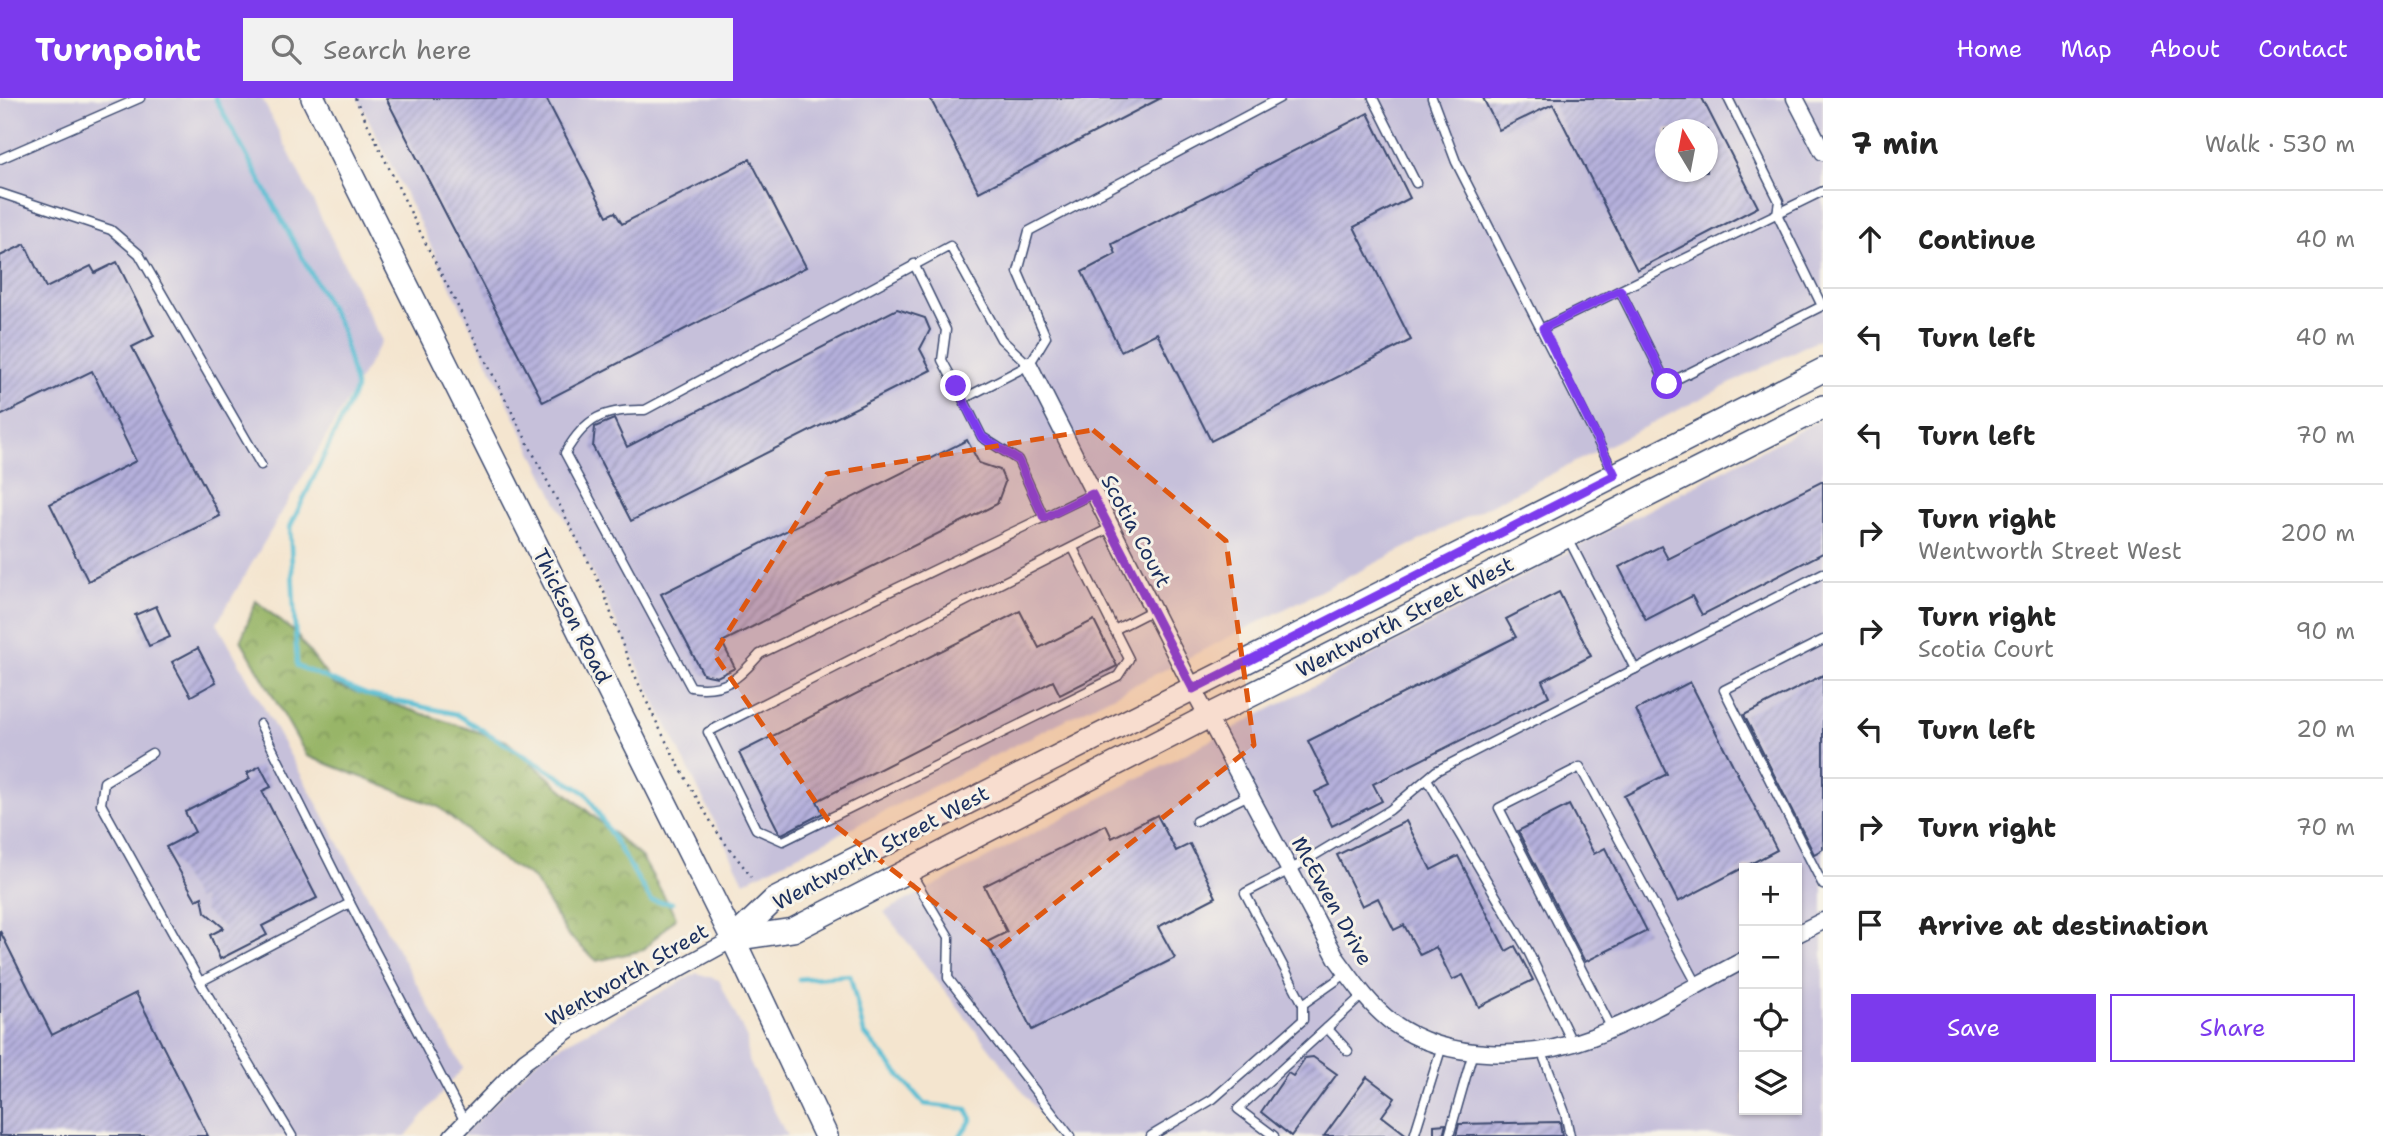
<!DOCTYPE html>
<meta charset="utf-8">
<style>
:root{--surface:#fff;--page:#f2f2f2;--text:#222;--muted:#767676;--line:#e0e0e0;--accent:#7c3aed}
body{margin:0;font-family:"Shantell Sans",sans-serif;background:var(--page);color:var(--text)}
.controls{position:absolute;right:21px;bottom:21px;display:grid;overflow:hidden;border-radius:0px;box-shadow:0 2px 5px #0004}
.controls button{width:63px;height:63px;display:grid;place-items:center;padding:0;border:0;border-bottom:2px solid var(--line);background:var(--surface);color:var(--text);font:35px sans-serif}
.compass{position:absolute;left:1655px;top:21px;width:63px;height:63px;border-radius:50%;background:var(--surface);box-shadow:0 2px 5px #0004;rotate:350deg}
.stop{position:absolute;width:21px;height:21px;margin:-16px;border:5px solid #7c3aed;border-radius:50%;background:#fff}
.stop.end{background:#7c3aed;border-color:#fff;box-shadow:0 2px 7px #0008}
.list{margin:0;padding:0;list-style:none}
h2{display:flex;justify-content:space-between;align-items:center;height:91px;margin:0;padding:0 28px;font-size:30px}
h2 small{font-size:23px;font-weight:400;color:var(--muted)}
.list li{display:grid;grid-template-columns:46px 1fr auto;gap:21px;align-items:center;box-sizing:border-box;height:98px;padding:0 28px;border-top:2px solid var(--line)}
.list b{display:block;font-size:26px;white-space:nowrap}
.list p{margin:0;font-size:23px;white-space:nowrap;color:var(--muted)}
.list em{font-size:23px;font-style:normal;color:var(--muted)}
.actions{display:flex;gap:14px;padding:21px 28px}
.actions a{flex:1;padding:16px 0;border:2px solid var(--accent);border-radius:0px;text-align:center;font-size:24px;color:var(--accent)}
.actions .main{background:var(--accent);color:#fff}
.icon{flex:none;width:38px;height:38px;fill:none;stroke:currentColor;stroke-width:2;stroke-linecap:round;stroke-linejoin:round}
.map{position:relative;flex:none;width:1823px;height:1038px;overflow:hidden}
header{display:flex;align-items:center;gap:42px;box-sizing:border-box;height:98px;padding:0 35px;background:var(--accent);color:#fff}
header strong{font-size:33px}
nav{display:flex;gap:38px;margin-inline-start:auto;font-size:24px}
.search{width:490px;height:63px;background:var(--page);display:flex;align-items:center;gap:18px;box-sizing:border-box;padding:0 24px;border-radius:0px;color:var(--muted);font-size:26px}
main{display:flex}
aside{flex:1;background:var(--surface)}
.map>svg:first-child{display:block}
.industrial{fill:#c6c0da;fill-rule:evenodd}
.forest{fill:url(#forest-crowns);stroke:#5a7262;stroke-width:2}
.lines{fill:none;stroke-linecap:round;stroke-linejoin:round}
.stream{stroke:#56bdd3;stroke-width:4.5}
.building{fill:url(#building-hatch);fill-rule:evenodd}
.lane-casing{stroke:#3c4a6f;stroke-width:11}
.street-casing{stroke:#3c4a6f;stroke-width:19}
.secondary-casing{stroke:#3c4a6f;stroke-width:26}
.path{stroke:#3c4a6f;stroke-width:2.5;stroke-dasharray:2 5;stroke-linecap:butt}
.lane{stroke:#fff;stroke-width:8}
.street{stroke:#fff;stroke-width:16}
.secondary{stroke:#fff;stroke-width:23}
.route{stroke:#7c3aed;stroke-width:9}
.marked{fill:#de5710;fill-opacity:0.2;stroke:#de5710;stroke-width:5;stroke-dasharray:14 9;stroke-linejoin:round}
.labels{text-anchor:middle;stroke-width:6;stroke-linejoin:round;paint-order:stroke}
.street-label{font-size:21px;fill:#1b2f5e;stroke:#f7f3e8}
</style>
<header>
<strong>Turnpoint</strong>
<div class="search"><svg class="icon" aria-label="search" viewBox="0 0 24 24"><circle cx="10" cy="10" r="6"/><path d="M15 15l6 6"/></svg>Search here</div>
<nav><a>Home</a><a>Map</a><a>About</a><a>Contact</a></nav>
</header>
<main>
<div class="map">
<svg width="1823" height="1038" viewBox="0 0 1823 1038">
<defs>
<pattern id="forest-crowns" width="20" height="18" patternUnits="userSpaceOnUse" patternTransform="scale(1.75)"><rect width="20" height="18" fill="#98b567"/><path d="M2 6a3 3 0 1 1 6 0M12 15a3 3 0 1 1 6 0" fill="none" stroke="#7b9458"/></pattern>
<pattern id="building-hatch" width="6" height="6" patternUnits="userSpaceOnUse" patternTransform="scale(1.75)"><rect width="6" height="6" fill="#b5b0dc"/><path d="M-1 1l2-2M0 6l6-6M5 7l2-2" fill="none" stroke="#9290b6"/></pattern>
</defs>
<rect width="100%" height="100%" fill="#f7f3e8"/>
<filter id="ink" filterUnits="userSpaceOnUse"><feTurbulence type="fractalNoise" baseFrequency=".0143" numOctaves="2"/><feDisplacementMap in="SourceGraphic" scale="14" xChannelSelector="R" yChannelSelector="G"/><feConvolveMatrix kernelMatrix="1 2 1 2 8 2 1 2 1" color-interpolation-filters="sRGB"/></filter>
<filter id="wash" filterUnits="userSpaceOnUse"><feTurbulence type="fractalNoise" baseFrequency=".00686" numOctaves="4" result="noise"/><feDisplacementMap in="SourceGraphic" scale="28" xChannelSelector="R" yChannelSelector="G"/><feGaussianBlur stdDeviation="1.57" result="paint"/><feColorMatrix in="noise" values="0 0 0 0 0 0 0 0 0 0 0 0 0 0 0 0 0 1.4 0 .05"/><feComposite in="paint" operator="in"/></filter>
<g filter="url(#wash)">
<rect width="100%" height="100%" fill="#f4e5cf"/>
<g class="industrial">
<path d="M0 0H262L382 243 217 525 463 970 406 1038H0Z"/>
<path d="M358 0H1823V239L744 784ZM1666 32H1708V74H1666Z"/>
<path d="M1823 320V1038H1057L884 814ZM1744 770H1797V1012H1744Z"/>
<path d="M697 875 719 882 747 941 748 961 787 1038H462L541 958Z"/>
</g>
<path class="forest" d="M256 503 295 535 334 587 506 643 642 760 676 819 643 852 597 863 567 836 533 780 502 762 439 709 307 658 241 542Z"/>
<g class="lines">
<g class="stream">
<path d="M215 0 341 230 356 291 290 429 297 568 368 597 456 616 586 695 651 803 672 805"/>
<path d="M799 881 850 877 864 935 924 1006 966 1011 972 1021 960 1038"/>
</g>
</g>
<g id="blocks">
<g class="building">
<path d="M386 0H546L607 118 615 114 622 126 750 61 806 169 543 304Z"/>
<path d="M930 0H1161L979 94Z"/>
<path d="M1483 0H1702L1758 109 1637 172 1553 6 1499 32ZM1665 32H1707V74H1665Z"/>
<path d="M1368 15 1410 100 1354 129 1411 242 1211 343 1157 235 1121 253 1082 174 1116 156 1112 146Z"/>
<path d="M25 146 46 190 91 168 95 175 117 164 154 238 132 249 220 418 88 483 50 406 136 363 92 273 0 318V158Z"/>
<path d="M897 211 925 220 930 232 920 251 931 272 631 423 593 349 595 329 614 321 627 349Z"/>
<path d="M967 342 979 365 1000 372 1005 384 997 406 722 544 735 570 717 579 703 576 661 496Z"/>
<path d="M1823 383V455L1702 517 1692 498 1646 522 1619 469 1661 448 1668 461Z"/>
<path d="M1559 494 1591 558 1542 583 1549 598 1373 686 1382 703 1332 728 1315 694 1330 687 1308 643 1516 539 1506 521Z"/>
<path d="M156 508 170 539 149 548 135 517Z"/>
<path d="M1020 513 1039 550 1094 522 1117 568 1060 597 1053 583 817 703 823 715 782 736 779 734 739 655Z"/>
<path d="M198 550 216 584 191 598 172 564Z"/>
<path d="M1823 577V751L1814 756 1744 617Z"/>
<path d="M1690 584 1777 752 1678 804 1624 698 1667 676 1636 612Z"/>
<path d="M260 668 271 689 262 693 317 800 262 828 267 837 220 861 210 837 224 830 205 814 202 799 196 802 166 749 195 734 185 714 250 681 247 675Z"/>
<path d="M1569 707 1594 756 1605 750 1647 833 1585 864 1518 733Z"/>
<path d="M1157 717 1176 753 1190 746 1216 799 1158 829 1175 860 1032 932 987 844 1007 834 984 788 1106 727 1112 740Z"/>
<path d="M1406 723 1431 772 1458 758 1506 853 1515 848 1533 882 1479 909 1463 877 1452 882 1436 849 1420 857 1404 827 1394 832 1378 800 1362 808 1337 757Z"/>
<path d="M0 833 52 937 136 895 208 1038H0Z"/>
<path d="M1313 959 1337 976 1291 1038 1261 1014 1288 975 1293 978 1305 960Z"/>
<path d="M1367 979 1395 1000 1382 1018 1408 1038H1324Z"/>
<path d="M1560 1024 1562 1038H1456L1459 1026Z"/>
<path d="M1446 1026 1443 1038H1434V1027Z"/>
</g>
</g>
</g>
<g filter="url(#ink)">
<use href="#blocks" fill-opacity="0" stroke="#3c4a6f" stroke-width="2"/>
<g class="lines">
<defs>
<g id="lane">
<path d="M1373 0 1416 85"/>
<path d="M1432 0 1456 64 1614 375"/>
<path d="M0 61 140 0"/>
<path d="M0 95 111 132 139 156 261 367"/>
<path d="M914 166 946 232 942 262 963 301"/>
<path d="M1620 193 1667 286 1822 208 1777 116 1779 103 1728 0"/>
<path d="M1543 230 1823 93"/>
<path d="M1029 267 1001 241 950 148 645 312C604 311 586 319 565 355L691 589C725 594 738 581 760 556L1092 396"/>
<path d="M1044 420 1018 362 982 339 963 301 1029 267 1046 239 1018 174 1029 133 1280 0"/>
<path d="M1073 450 1129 561 1118 578 783 743 756 731 708 634 1110 430"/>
<path d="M1114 532 1153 512"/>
<path d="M1823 542 1724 592 1823 787"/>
<path d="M1635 571 1823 475"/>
<path d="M152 655 104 684 101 706 200 884 350 805 260 626"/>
<path d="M1427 681 1527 851 1572 944"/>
<path d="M1196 723 1249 697"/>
<path d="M911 775 949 839 948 880 1070 1038"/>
<path d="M350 805 465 1024"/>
<path d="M200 884 292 1038"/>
<path d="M1303 906 1347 875"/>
<path d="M1611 929 1499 710 1580 669 1697 886"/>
<path d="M1327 930 1348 953"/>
<path d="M1541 952 1565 1015 1570 1038"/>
<path d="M1151 1038 1213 1001 1303 922V906L1245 795 1290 772 1390 712 1436 673 1635 571 1568 440"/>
<path d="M1274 1038 1238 1011 1364 896"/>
<path d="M1414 1038 1442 948"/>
<path d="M1449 1038 1473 954"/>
</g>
<g id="street">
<path d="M1795 0 1823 54"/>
<path d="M1029 267 1193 591 1337 861C1353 883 1370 908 1393 925 1447 964 1531 962 1592 939 1642 920 1696 887 1744 862"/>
<path d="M1797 836 1823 823"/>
<path d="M452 1038 525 963 571 930 733 841"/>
</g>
<g id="secondary">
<path d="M313 0 733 841 826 1038"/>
<path d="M733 841 774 802 1823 272"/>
<path d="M733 841 793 832 1207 619 1823 309"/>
</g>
</defs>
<use href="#lane" class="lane-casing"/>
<use href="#street" class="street-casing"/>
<use href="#secondary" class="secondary-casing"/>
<path class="path" d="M355 0 427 148 604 494C629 574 669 655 713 727 724 746 739 761 751 779"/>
<use href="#lane" class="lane"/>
<use href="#street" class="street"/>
<use href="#secondary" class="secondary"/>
</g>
</g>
<g class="lines" filter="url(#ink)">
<path class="route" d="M956 288 982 339 1018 362 1044 420 1092 396 1193 591 1615 377 1543 230 1620 192 1667 286"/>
</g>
<path class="marked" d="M1093 332 1226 443 1254 647 996 852 828 722 714 556 827 376Z"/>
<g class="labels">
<g class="street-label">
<text transform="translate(1136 433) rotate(62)" y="7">Scotia Court</text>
<text transform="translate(572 518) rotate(63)" y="7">Thickson Road</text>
<text transform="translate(1405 519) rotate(-27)" y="7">Wentworth Street West</text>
<text transform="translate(881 750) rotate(-28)" y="7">Wentworth Street West</text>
<text transform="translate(1332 803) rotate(61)" y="7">McEwen Drive</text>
<text transform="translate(627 877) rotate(-30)" y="7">Wentworth Street</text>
</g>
</g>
</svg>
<div class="controls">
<button>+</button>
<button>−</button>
<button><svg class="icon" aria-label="locate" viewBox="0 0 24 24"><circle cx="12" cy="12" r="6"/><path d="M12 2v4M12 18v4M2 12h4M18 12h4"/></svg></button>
<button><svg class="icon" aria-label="layers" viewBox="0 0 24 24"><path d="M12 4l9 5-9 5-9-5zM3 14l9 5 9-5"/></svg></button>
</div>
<svg class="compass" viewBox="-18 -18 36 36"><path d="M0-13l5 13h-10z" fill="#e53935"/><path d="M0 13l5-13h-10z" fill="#767676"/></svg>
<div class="stop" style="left:1667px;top:286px"></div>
<div class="stop end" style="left:956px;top:288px"></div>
</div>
<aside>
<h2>7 min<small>Walk · 530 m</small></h2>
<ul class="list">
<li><svg class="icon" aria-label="ahead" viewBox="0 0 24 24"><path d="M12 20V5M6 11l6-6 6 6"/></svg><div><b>Continue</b></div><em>40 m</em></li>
<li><svg class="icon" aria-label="left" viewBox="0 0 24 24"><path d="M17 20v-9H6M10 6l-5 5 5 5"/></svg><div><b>Turn left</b></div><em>40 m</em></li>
<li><svg class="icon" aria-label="left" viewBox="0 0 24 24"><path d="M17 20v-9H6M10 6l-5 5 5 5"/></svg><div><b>Turn left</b></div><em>70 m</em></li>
<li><svg class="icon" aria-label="right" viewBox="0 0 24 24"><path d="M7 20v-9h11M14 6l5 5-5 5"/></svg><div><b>Turn right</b><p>Wentworth Street West</p></div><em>200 m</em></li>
<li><svg class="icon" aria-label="right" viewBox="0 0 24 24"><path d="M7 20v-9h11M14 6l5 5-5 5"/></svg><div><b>Turn right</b><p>Scotia Court</p></div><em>90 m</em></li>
<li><svg class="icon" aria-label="left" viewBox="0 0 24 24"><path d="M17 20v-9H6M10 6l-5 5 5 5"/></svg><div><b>Turn left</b></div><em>20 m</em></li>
<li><svg class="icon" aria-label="right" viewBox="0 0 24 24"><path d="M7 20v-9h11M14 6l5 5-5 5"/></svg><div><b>Turn right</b></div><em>70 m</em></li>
<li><svg class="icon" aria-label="arrive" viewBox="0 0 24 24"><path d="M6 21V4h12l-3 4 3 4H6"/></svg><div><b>Arrive at destination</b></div></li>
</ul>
<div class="actions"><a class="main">Save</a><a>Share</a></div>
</aside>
</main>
